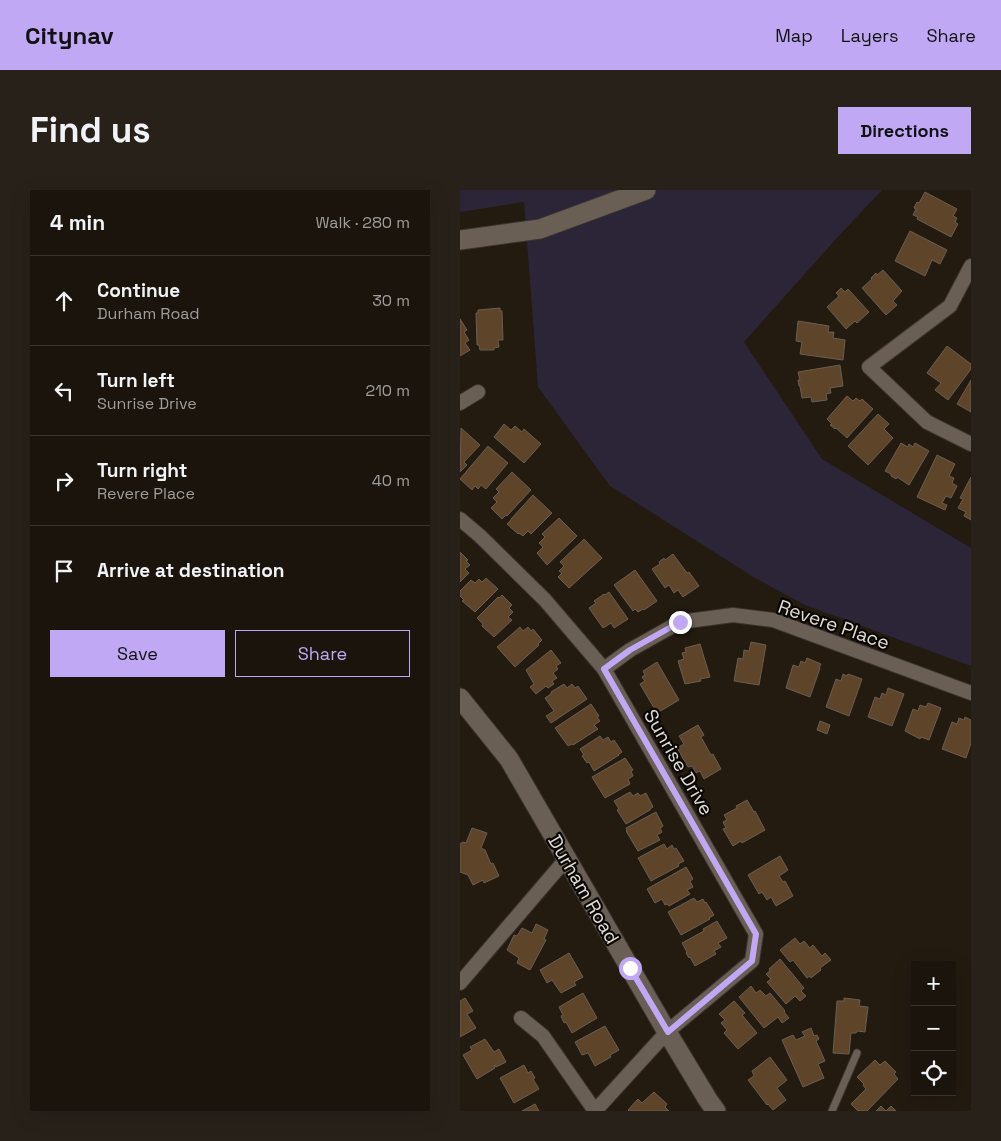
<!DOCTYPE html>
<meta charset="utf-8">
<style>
:root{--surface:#1a140c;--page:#27211a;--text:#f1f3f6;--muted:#9f9e9d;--line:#38332d;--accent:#c0a8f4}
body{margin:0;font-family:"Space Grotesk",sans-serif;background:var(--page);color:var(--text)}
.controls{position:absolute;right:15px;bottom:15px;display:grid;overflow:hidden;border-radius:0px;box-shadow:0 5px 20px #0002}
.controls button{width:45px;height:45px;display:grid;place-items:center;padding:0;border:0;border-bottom:1px solid var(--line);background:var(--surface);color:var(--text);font:25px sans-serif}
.stop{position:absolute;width:15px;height:15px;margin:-11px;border:4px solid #c0a8f4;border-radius:50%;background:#fff}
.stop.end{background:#c0a8f4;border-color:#fff;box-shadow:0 1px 5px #0008}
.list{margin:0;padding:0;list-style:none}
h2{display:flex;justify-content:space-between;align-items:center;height:65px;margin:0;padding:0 20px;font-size:21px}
h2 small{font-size:16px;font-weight:400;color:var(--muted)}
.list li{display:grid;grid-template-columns:32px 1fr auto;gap:15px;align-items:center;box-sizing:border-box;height:90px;padding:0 20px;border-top:1px solid var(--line)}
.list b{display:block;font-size:19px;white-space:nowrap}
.list p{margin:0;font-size:16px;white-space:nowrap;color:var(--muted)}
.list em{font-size:16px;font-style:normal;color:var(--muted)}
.actions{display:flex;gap:10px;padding:15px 20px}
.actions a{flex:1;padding:11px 0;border:1px solid var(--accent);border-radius:0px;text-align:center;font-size:18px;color:var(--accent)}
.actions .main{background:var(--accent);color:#111}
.icon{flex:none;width:28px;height:28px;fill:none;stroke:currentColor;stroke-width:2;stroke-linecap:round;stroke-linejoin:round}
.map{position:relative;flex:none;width:511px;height:921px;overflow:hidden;border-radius:0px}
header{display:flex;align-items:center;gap:30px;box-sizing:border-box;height:70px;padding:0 25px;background:var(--accent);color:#111}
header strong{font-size:24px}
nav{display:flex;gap:28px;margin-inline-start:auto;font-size:18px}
.intro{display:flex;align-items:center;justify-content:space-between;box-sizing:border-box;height:120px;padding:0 30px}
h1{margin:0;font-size:35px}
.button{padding:12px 22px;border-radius:0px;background:var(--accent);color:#111;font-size:18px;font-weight:700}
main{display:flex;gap:30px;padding:0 30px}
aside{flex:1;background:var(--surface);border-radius:0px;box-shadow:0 5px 20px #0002}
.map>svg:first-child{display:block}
.green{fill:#2b2537}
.building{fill:#5e452a;stroke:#695e53}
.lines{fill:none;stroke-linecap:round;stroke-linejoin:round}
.service-casing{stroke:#3b3430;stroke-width:9}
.minor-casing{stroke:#3b3430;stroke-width:16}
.secondary-casing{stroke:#3b3430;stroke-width:21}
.service{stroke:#6a5f54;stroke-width:7}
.minor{stroke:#6a5f54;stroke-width:14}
.secondary{stroke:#6a5f54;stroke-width:19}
.route{stroke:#c0a8f4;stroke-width:6}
.labels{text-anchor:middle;stroke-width:4.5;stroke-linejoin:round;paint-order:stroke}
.street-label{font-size:19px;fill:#e2dcd5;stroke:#090603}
</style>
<header>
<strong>Citynav</strong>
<nav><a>Map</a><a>Layers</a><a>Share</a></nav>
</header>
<div class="intro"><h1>Find us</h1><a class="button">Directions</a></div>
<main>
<aside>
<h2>4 min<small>Walk · 280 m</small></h2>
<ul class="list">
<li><svg class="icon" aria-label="ahead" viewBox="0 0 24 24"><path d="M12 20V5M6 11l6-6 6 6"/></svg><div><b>Continue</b><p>Durham Road</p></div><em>30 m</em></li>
<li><svg class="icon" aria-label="left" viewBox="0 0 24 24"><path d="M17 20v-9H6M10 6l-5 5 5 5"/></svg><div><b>Turn left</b><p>Sunrise Drive</p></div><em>210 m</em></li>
<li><svg class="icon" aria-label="right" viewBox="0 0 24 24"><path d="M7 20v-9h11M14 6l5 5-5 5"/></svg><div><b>Turn right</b><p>Revere Place</p></div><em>40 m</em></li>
<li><svg class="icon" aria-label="arrive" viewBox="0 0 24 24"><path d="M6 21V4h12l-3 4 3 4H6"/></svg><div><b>Arrive at destination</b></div></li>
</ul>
<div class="actions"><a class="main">Save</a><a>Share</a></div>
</aside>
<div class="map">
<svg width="511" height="921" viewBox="0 0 511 921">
<rect width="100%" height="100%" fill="#231a10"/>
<path class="green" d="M0 0H422L376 49 284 152 362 269 511 358V476L345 415 295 388 150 296 78 197 64 12 0 22Z"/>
<g class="building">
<path d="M465 2 497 19 493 26 497 28 495 32 498 34 491 47 457 29 458 27 453 25 456 19 454 18 457 12 459 13Z"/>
<path d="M450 41 487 60 480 74 472 70 465 86 435 71Z"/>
<path d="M423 80 442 101 433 111 437 115 426 125 402 98 412 89 411 88 416 83 417 85Z"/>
<path d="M381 98 385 102 388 99 409 122 397 133 395 131 386 139 367 117 379 106 376 103Z"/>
<path d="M40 118V121H42L43 150H38L39 157 34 158V160H20L19 155H17L16 123H18V120Z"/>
<path d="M0 129 7 140 4 142 9 150 5 153 10 160 0 166Z"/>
<path d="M338 131 369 136 368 142H374L373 148 385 150 383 170 340 164 342 152 336 151Z"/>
<path d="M487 156 511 174V179L488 210 475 200 481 193 467 183Z"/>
<path d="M380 175 383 196 370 198 371 203 366 204 367 210 352 212 351 207 342 208 340 196H339L338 190H340L338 182Z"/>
<path d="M511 190V222L497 214Z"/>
<path d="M387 206 393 211 396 208 400 211 402 209 413 219 387 248 376 238 375 239 370 235 372 234 367 229Z"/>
<path d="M418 224 429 234 424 239 433 248 408 275 388 256Z"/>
<path d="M44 234 51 240 55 236 62 242 64 239 81 254 64 273 34 247Z"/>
<path d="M1 238 20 255 4 272 7 275 0 282Z"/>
<path d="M441 253 448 257 449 254 453 257 455 253 469 261 449 295 437 287 436 289 431 286V284L425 281Z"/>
<path d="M28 256 48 273 26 299 21 295 18 299 15 296 12 300 0 289Z"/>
<path d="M477 265 495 274 489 286 494 288 492 293 497 296 491 308 486 306 482 313 487 315 485 320 457 307Z"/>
<path d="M52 282 71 300 47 326 46 325 42 329 31 318 37 312 33 308 39 302 36 299Z"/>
<path d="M511 287V330L504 326 506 322 498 318 503 309 500 308Z"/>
<path d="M73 305 92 323 71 344 68 341 63 346 59 343 58 344 47 334 51 330V329Z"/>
<path d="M99 328 117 346 87 375 77 363 83 357 79 353 85 347 82 344Z"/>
<path d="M124 349 142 368 109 398 98 387 102 383 99 381 104 376 100 372Z"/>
<path d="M0 362 8 370 6 371 10 375 5 379 9 383 0 392Z"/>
<path d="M213 364 227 383 229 382 239 396 223 407 218 400 214 403 209 395 205 398 192 379 200 374 199 372 204 368 205 370Z"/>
<path d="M175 380 197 411 184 420 183 419 178 422 175 419 173 421 154 395Z"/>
<path d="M26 388 38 399 15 422 2 411 4 410 0 406V401L11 390 15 393 19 389 22 392Z"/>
<path d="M149 402 168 429 154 438 151 433 143 438 129 418 136 413 134 411 144 404 145 405Z"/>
<path d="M42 405 52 415 49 418 53 422 48 427 52 430 34 447 22 436 23 434 17 428 38 407 39 408Z"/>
<path d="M60 437 63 441 68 437 71 441 73 439 82 450 78 454 79 455 55 477 37 457Z"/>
<path d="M291 452 306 455 299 495 274 491 278 468 283 469 284 460 289 461Z"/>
<path d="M240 454 250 487 240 489 241 491 225 494 218 471 224 469 222 463 226 462 225 458Z"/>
<path d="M91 460 101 473 96 476 98 479 93 483 97 488 92 491 94 494 88 498 86 496 76 504 70 497 74 494 66 480Z"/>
<path d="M347 468 361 474 359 478H360L350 507 326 498 333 475 339 477 341 471 345 473Z"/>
<path d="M197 472 219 510 197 523 180 494 185 491 182 487 185 485 183 481Z"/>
<path d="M383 484 387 486 388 484 402 489 389 526 366 517 376 489 381 491Z"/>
<path d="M104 494 107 498 112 494 115 498 118 496 127 509 91 533 86 526 94 521 85 508 91 504V502Z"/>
<path d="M428 498 444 504 432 536 408 527 415 507 420 509 422 503 426 505Z"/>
<path d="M468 513 481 518 469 550 461 547 460 549 445 541 453 519 458 521 460 515 466 517Z"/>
<path d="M131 514 139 526 137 527 140 531 134 535 138 539 113 555 112 554 108 556 95 538Z"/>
<path d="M505 527 511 530V553L506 568 482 559 492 532 497 534 499 528 504 530Z"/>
<path d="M360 531 370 535 367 544 357 540Z"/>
<path d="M238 535 244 545 241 547 251 565 253 564 261 579 244 589 240 581 236 583 232 576 228 577 217 558 224 554 219 546Z"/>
<path d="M140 546 143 550 148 547 151 552 154 550 162 562 158 565H159L134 581 129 572 127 573 122 566 124 565 120 559Z"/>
<path d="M165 568 173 580 171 581 173 586 168 589 170 594 145 608 132 587Z"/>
<path d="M170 602 173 606 178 603 180 606 186 603 193 617 190 619V620L166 634 157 620 159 619 154 611Z"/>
<path d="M287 610 294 622 295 621 305 640 282 653 281 651 273 656 263 639 266 638 263 632 267 630 264 625 277 618 276 616Z"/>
<path d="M196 622 203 636 200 638 202 642 197 645 200 650 178 661 166 641 167 640 166 638Z"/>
<path d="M12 638 27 643 21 658 25 660 31 674 33 673 39 686 24 693 23 690 13 695 8 685 0 682V654L3 652 6 653Z"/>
<path d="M204 654 207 659 212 655 214 659 216 658 224 671 218 674 219 676 191 691 178 668Z"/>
<path d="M320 666 328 680 319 686 323 692 325 691 333 706 316 716 311 707 307 710 302 702 299 704 288 685Z"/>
<path d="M226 677 233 689 230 691 233 697 227 700 230 704 209 716 207 714 205 715 202 709 195 713 187 699Z"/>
<path d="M234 708 237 712 243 709 245 713 246 712 254 725 249 728 250 729 221 745 208 722Z"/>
<path d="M257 731 267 748 258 753 261 757 254 761 256 764 235 776 230 767 229 768 226 763 227 762 222 753 244 741 243 739Z"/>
<path d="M76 734 88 740 84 749 86 750 70 780 57 773 59 768 47 760 54 745 57 746 62 738 72 743Z"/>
<path d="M335 748 340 754 344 751 350 758 353 755 362 766 365 763 371 770 360 778 361 780 351 788 350 786 347 788 333 770 330 772 320 760Z"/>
<path d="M109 763 123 787 114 792 116 795 101 803 92 790 87 793 80 780Z"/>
<path d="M320 769 344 798 341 801 346 806 340 811 335 806 326 814 307 792 311 789 306 784 310 781 309 779Z"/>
<path d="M291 796 296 803 300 800 306 806 310 803 325 821 324 822 329 828 322 833 318 827 304 838 279 807Z"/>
<path d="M123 803 137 828 112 843 106 832 104 833 101 826 103 825 99 817Z"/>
<path d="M5 808 13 821 7 824 16 838 0 847V811Z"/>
<path d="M384 808 400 810 399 816 408 817 405 842 397 841 396 843H391L389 864 373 863 377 811H384Z"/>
<path d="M274 811 285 823 282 825 297 843 278 859 264 843 267 840 261 833 265 830 259 824Z"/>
<path d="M145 836 159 860 150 865 151 867 135 876 128 863 122 865 115 852Z"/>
<path d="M351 838 354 846 357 845 359 849 356 851 365 871 358 874 364 888 343 897 322 850 333 845 336 850 345 846 342 842Z"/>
<path d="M25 849 34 862 39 859 46 872 36 877 35 875 34 876 35 878 17 889 3 865 12 860 10 857Z"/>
<path d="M310 867 327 890 317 898 326 910 313 920 308 914 307 915 288 890 294 886 292 881Z"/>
<path d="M415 870 420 875 425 871 436 882 434 884 438 889 407 921H398L391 914 406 899 403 895 404 894 397 887Z"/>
<path d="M64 875 68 883 71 881 75 888 73 889 79 899 54 913 40 888Z"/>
<path d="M194 902 207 914 205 917 209 921H169L168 920 178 909 182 913Z"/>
<path d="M75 914 79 921H62Z"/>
<path d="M421 916 426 921 431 916 436 921H416Z"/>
</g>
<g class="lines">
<defs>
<path id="service" d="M372 921 397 863"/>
<g id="minor">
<path d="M511 76 490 116 409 177 467 232 511 254"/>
<path d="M0 213 18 202"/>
<path d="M0 329 20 346 85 410 144 479 296 744 292 771 207 842 135 921"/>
<path d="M144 479 170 460 220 432 273 425 313 430 511 503"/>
<path d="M0 793 107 668"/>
<path d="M61 828 83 846 135 921"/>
</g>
<g id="secondary">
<path d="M0 50 80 39 186 0"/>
<path d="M0 508 49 569 207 842 248 910 256 921"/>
</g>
</defs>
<use href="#service" class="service-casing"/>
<use href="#minor" class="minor-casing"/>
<use href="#secondary" class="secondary-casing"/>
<use href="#service" class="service"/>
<use href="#minor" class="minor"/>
<use href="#secondary" class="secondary"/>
</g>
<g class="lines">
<path class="route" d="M170 778 208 842 292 771 296 744 144 479 170 460 220 432"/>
</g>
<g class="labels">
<g class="street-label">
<text transform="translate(374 434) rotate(19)" y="7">Revere Place</text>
<text transform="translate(219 572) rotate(60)" y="7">Sunrise Drive</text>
<text transform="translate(124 699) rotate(60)" y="7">Durham Road</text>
</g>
</g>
</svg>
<div class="controls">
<button>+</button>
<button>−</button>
<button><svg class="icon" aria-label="locate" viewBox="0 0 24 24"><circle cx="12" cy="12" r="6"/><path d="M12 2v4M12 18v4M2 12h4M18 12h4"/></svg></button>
</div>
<div class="stop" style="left:170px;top:778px"></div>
<div class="stop end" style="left:220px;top:432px"></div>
</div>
</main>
